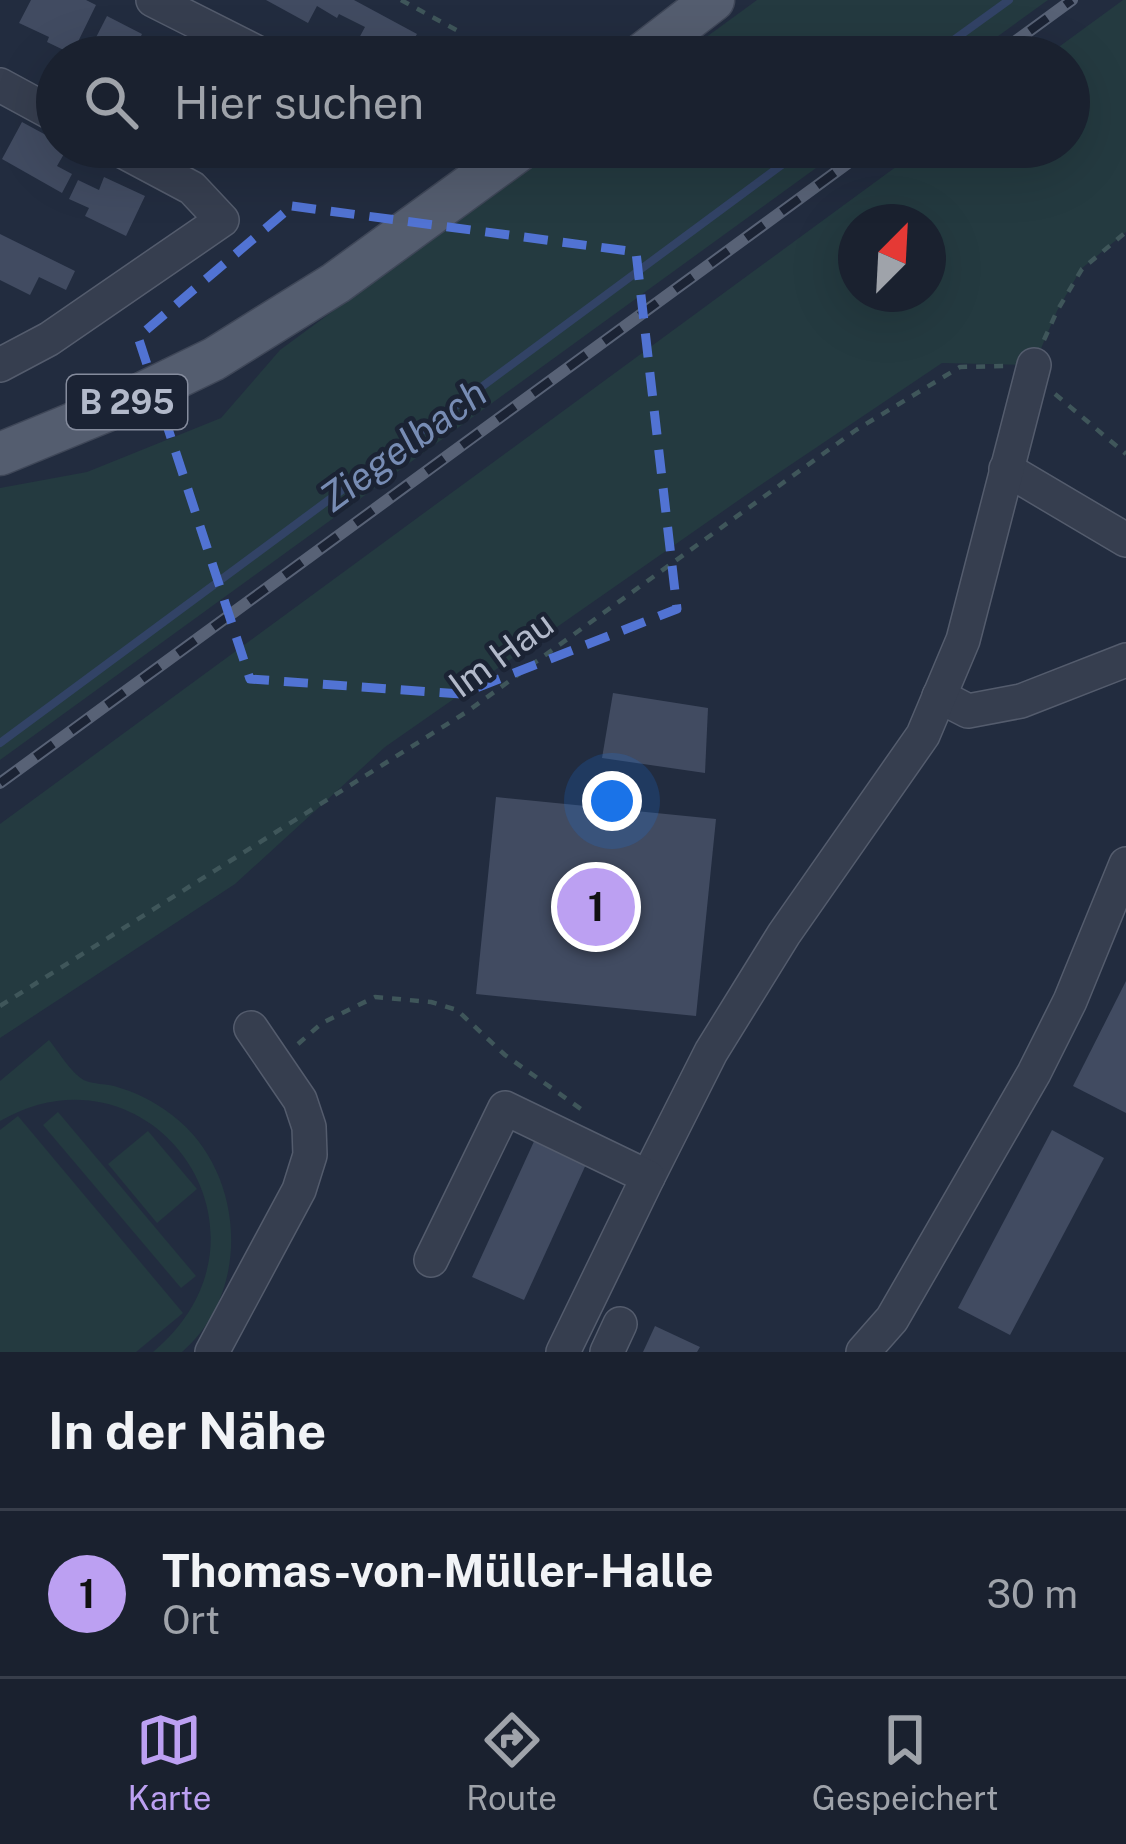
<!DOCTYPE html>
<html lang="de">
<meta charset="utf-8">
<style>
:root{--surface:#1a212f;--page:#272e3b;--text:#f1f3f6;--muted:#9fa3aa;--line:#383e4b;--accent:#bca0f2}
body{margin:0;font-family:"Public Sans",sans-serif;background:var(--page);color:var(--text)}
.compass{position:absolute;left:838px;top:204px;width:108px;height:108px;border-radius:50%;background:var(--surface);box-shadow:0 12px 48px #0002;rotate:24deg}
.you{position:absolute;left:612px;top:801px;width:42px;height:42px;margin:-30px;border:9px solid #fff;border-radius:50%;background:#1a73e8;box-shadow:0 0 0 18px #1a73e833}
.badge{display:grid;place-items:center;width:78px;height:78px;border-radius:50%;background:var(--accent);color:#111;font-size:39px;font-weight:700}
.pin{position:absolute;translate:-50% -50%;border:6px solid #fff;box-shadow:0 3px 12px #0006}
.list{margin:0;padding:0;list-style:none}
h2{display:flex;justify-content:space-between;align-items:center;height:156px;margin:0;padding:0 48px;font-size:51px}
h2 small{font-size:39px;font-weight:400;color:var(--muted)}
.list li{display:grid;grid-template-columns:78px 1fr auto;gap:36px;align-items:center;box-sizing:border-box;height:168px;padding:0 48px;border-top:3px solid var(--line)}
.list b{display:block;font-size:45px;white-space:nowrap}
.list p{margin:0;font-size:39px;white-space:nowrap;color:var(--muted)}
.list em{font-size:39px;font-style:normal;color:var(--muted)}
.icon{flex:none;width:66px;height:66px;fill:none;stroke:currentColor;stroke-width:2;stroke-linecap:round;stroke-linejoin:round}
.map{position:relative;flex:none;width:1126px;height:1352px;overflow:hidden}
.search{position:absolute;background:var(--surface);box-shadow:0 12px 48px #0002;left:36px;right:36px;top:36px;height:132px;display:flex;align-items:center;gap:30px;box-sizing:border-box;padding:0 42px;border-radius:66px;color:var(--muted);font-size:45px}
.sheet{height:324px;background:var(--surface)}
nav{display:flex;justify-content:space-around;align-items:center;box-sizing:border-box;height:168px;border-top:3px solid var(--line);background:var(--surface);font-size:33px;color:var(--muted)}
nav a{display:grid;justify-items:center;gap:6px}
nav .on{color:var(--accent)}
.map>svg:first-child{display:block}
.green{fill:#243a40;fill-rule:evenodd}
.lines{fill:none;stroke-linecap:round;stroke-linejoin:round}
.stream{stroke:#324366;stroke-width:8}
.building{fill:#414b61}
.minor-casing{stroke:#545c6d;stroke-width:36}
.major-casing{stroke:#3f4758;stroke-width:45}
.path{stroke:#3f565a;stroke-width:4.5;stroke-dasharray:9 9;stroke-linecap:butt}
.minor{stroke:#363e4f;stroke-width:33}
.major{stroke:#545d6f;stroke-width:42}
.rail-casing{stroke:#586276;stroke-width:12}
.rail{stroke:#1b2334;stroke-width:8;stroke-dasharray:22;stroke-linecap:butt}
.marked{fill:none;stroke:#5173d3;stroke-width:9;stroke-dasharray:24 15;stroke-linejoin:round}
.labels{text-anchor:middle;stroke-width:9;stroke-linejoin:round;paint-order:stroke}
.shield{fill:#1b2334;stroke:#858c9d;stroke-width:3}
.shield-label{font-size:33px;font-weight:bold;fill:#b2b9ca}
.street-label{font-size:36px;fill:#b2b9ca;stroke:#1b2334}
.water-label{font-size:39px;font-style:italic;fill:#778cb4;stroke:#1b2334}
</style>
<div class="map">
<svg width="1126" height="1352" viewBox="0 0 1126 1352">
<rect width="100%" height="100%" fill="#222c3f"/>
<g class="green">
<path d="M757 0H1048L969 57H679Z"/>
<path d="M1123 0H1126V232L1081 269 1057 311 1034 365 942 363 759 486 385 747 235 884 0 1038V824L923 147H1069V57H1045ZM856 222H928V294H856Z"/>
<path d="M556 147H845L0 760V488L87 472 221 418 280 350Z"/>
<path d="M49 1040C59 1052 72 1075 86 1081 94 1084 105 1084 114 1086 135 1092 154 1101 172 1115 245 1170 253 1291 182 1352H153C294 1234 151 1034 0 1121V1081Z"/>
<path d="M58 1112 196 1276 181 1288 43 1125Z"/>
<path d="M18 1116 183 1313 136 1352H0V1130Z"/>
<path d="M148 1131 197 1189 157 1223 108 1164Z"/>
</g>
<g class="lines">
<g class="stream">
<path d="M930 57 1009 0"/>
<path d="M0 743 806 147"/>
</g>
</g>
<g class="building">
<path d="M31 0H86L96 5 72 54 47 42 49 37 19 23Z"/>
<path d="M266 0H354L417 34 404 57H388L358 40 365 27 339 14 337 18 317 6 308 23Z"/>
<path d="M107 16 142 34 130 57H86Z"/>
<path d="M22 122 57 141V147H68L57 166 72 174 62 193 2 159Z"/>
<path d="M104 177 145 196 126 236 85 216 89 208 69 199 78 180 99 190Z"/>
<path d="M0 234 75 271 66 290 39 277 30 295 0 280Z"/>
<path d="M613 693 708 708 705 773 602 758Z"/>
<path d="M496 797 716 819 696 1016 476 994Z"/>
<path d="M1126 981V1113L1073 1086Z"/>
<path d="M1052 1130 1104 1158 1010 1335 958 1308Z"/>
<path d="M536 1137 588 1160 524 1300 472 1277Z"/>
<path d="M655 1326 700 1347 697 1352H643Z"/>
</g>
<g class="lines">
<defs>
<g id="minor">
<path d="M153 0 266 57"/>
<path d="M0 85 57 116"/>
<path d="M0 365 49 339 222 220 192 188 115 147"/>
<path d="M1006 469 1126 540"/>
<path d="M939 696 968 711 1021 701 1126 660"/>
<path d="M648 1177 711 1052 784 934 923 735 963 640 1034 365"/>
<path d="M431 1260 505 1108 648 1177 563 1352"/>
<path d="M212 1352 299 1190 310 1155 309 1127 300 1100 251 1028"/>
<path d="M607 1352 620 1324"/>
<path d="M863 1352 892 1319 1034 1073 1070 1001 1126 864"/>
</g>
<g id="major">
<path d="M639 57 713 0"/>
<path d="M0 454 117 406 214 359 336 283 523 147"/>
</g>
</defs>
<use href="#minor" class="minor-casing"/>
<use href="#major" class="major-casing"/>
<g class="path">
<path d="M401 0 460 32"/>
<path d="M1044 340 1057 311 1082 269 1126 232"/>
<path d="M1055 394 1126 454"/>
<path d="M0 1006 468 711 856 430 960 367 1004 366"/>
<path d="M298 1044 322 1023 375 997 431 1002 457 1010 505 1055 588 1114"/>
</g>
<use href="#minor" class="minor"/>
<use href="#major" class="major"/>
<defs>
<g id="rail">
<path d="M994 57 1072 0"/>
<path d="M0 783 870 147"/>
</g>
</defs>
<use href="#rail" class="rail-casing"/>
<use href="#rail" class="rail"/>
</g>
<path class="marked" d="M292 206 636 252 677 609 461 694 250 679 138 337Z"/>
<g class="labels">
<rect class="shield" x="67" y="375" width="120" height="54" rx="9"/>
<g class="shield-label">
<text x="127" y="414">B 295</text>
</g>
<g class="street-label">
<text transform="translate(501 654) rotate(-36)" y="13">Im Hau</text>
</g>
<g class="water-label">
<text transform="translate(403 445) rotate(-36)" y="14">Ziegelbach</text>
</g>
</g>
</svg>
<svg class="compass" viewBox="-18 -18 36 36"><path d="M0-13l5 13h-10z" fill="#e53935"/><path d="M0 13l5-13h-10z" fill="#9fa3aa"/></svg>
<div class="you"></div>
<div class="pin badge" style="left:596px;top:907px">1</div>
<div class="search"><svg class="icon" aria-label="search" viewBox="0 0 24 24"><circle cx="10" cy="10" r="6"/><path d="M15 15l6 6"/></svg>Hier suchen</div>
</div>
<section class="sheet">
<h2>In der Nähe<small></small></h2>
<ul class="list">
<li><span class="badge">1</span><div><b>Thomas-von-Müller-Halle</b><p>Ort</p></div><em>30 m</em></li>
</ul>
</section>
<nav>
<a class="on"><svg class="icon" aria-label="map" viewBox="0 0 24 24"><path d="M3 6l6-2 6 2 6-2v14l-6 2-6-2-6 2zM9 4v14M15 6v14"/></svg>Karte</a>
<a><svg class="icon" aria-label="directions" viewBox="0 0 24 24"><path d="M12 3l9 9-9 9-9-9zM9 14v-3h6M13 9l2 2-2 2"/></svg>Route</a>
<a><svg class="icon" aria-label="saved" viewBox="0 0 24 24"><path d="M7 4h10v16l-5-4-5 4z"/></svg>Gespeichert</a>
</nav>
